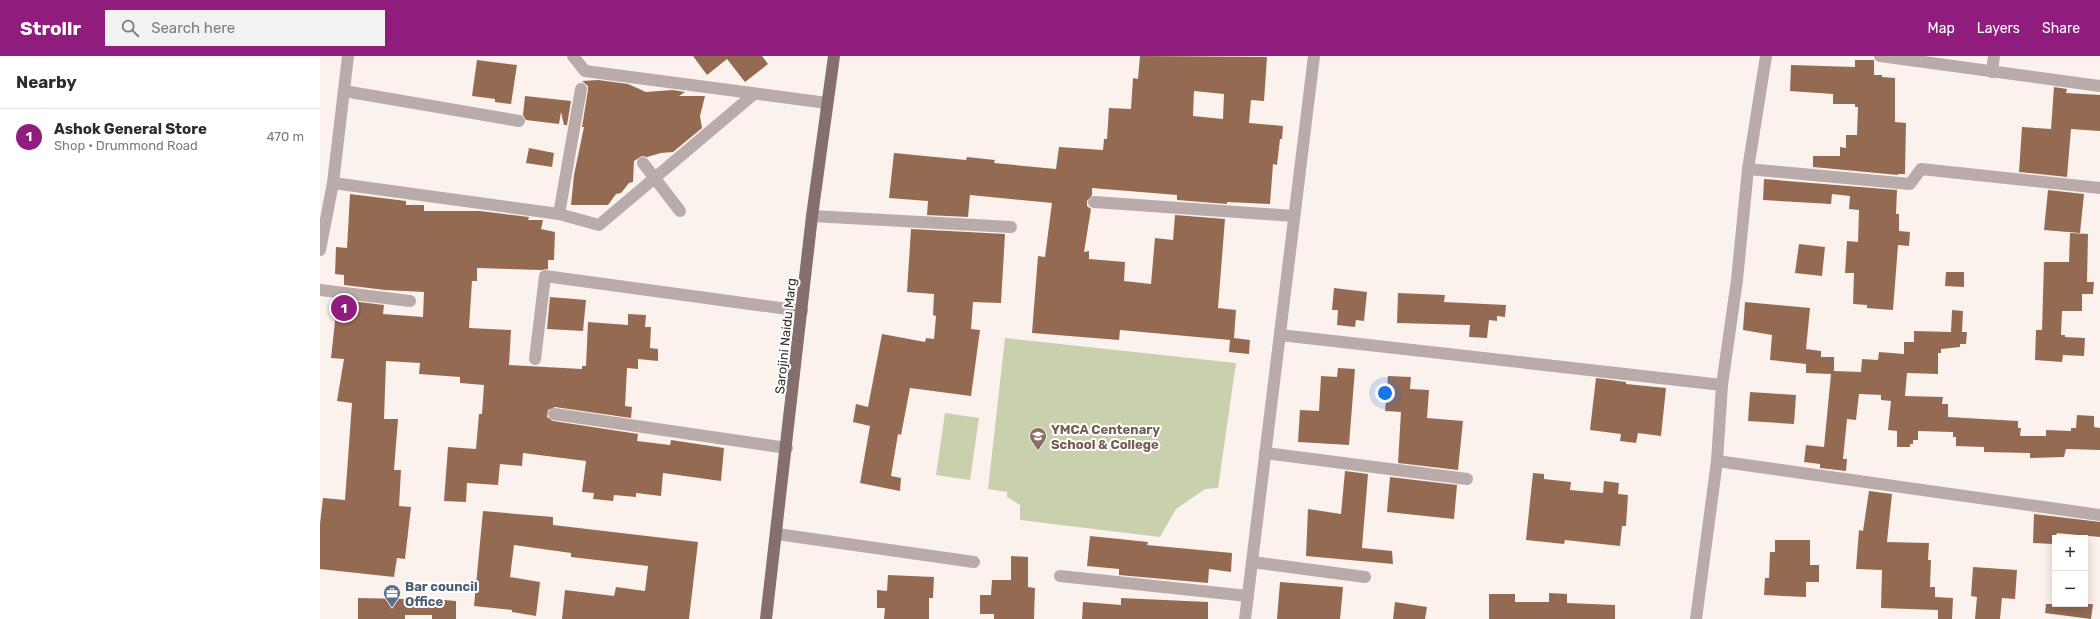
<!DOCTYPE html>
<meta charset="utf-8">
<style>
:root{--surface:#fff;--page:#f2f2f3;--text:#2b2b33;--muted:#7c7c81;--line:#e1e1e2;--accent:#901d7e}
body{margin:0;font-family:Rubik,sans-serif;background:var(--page);color:var(--text)}
.controls{position:absolute;right:12px;bottom:12px;display:grid;overflow:hidden;border-radius:0px;box-shadow:0 2px 10px #0003}
.controls button{width:36px;height:36px;display:grid;place-items:center;padding:0;border:0;border-bottom:1px solid var(--line);background:var(--surface);color:var(--text);font:20px sans-serif}
.you{position:absolute;left:1065px;top:337px;width:14px;height:14px;margin:-10px;border:3px solid #fff;border-radius:50%;background:#1a73e8;box-shadow:0 0 0 6px #1a73e833}
.badge{display:grid;place-items:center;width:26px;height:26px;border-radius:50%;background:var(--accent);color:#fff;font-size:13px;font-weight:700}
.pin{position:absolute;translate:-50% -50%;border:2px solid #fff;box-shadow:0 1px 4px #0006}
.list{margin:0;padding:0;list-style:none}
h2{display:flex;justify-content:space-between;align-items:center;height:52px;margin:0;padding:0 16px;font-size:17px}
h2 small{font-size:13px;font-weight:400;color:var(--muted)}
.list li{display:grid;grid-template-columns:26px 1fr auto;gap:12px;align-items:center;box-sizing:border-box;height:56px;padding:0 16px;border-top:1px solid var(--line)}
.list b{display:block;font-size:15px;white-space:nowrap}
.list p{margin:0;font-size:13px;white-space:nowrap;color:var(--muted)}
.list em{font-size:13px;font-style:normal;color:var(--muted)}
.icon{flex:none;width:22px;height:22px;fill:none;stroke:currentColor;stroke-width:2;stroke-linecap:round;stroke-linejoin:round}
.map{position:relative;flex:none;width:1780px;height:563px;overflow:hidden}
header{display:flex;align-items:center;gap:24px;box-sizing:border-box;height:56px;padding:0 20px;background:var(--accent);color:#fff}
header strong{font-size:19px}
nav{display:flex;gap:22px;margin-inline-start:auto;font-size:14px}
.search{width:280px;height:36px;background:var(--page);display:flex;align-items:center;gap:10px;box-sizing:border-box;padding:0 14px;border-radius:0px;color:var(--muted);font-size:15px}
main{display:flex}
aside{flex:1;background:var(--surface)}
.map>svg:first-child{display:block}
.garden{fill:#c8d0ad}
.building{fill:#956a53;fill-rule:evenodd}
.lines{fill:none;stroke-linecap:round;stroke-linejoin:round}
.minor{stroke:#b8abaa;stroke-width:12}
.major{stroke:#846f6c;stroke-width:12}
.labels{text-anchor:middle;stroke-width:4;stroke-linejoin:round;paint-order:stroke}
.street-label{font-size:13px;fill:#372e29;stroke:#fff}
.education-label{font-size:13px;font-weight:bold;fill:#785e54;stroke:#fff;text-anchor:start}
.service-label{font-size:13px;font-weight:bold;fill:#4e5e75;stroke:#fff;text-anchor:start}
</style>
<header>
<strong>Strollr</strong>
<div class="search"><svg class="icon" aria-label="search" viewBox="0 0 24 24"><circle cx="10" cy="10" r="6"/><path d="M15 15l6 6"/></svg>Search here</div>
<nav><a>Map</a><a>Layers</a><a>Share</a></nav>
</header>
<main>
<aside>
<h2>Nearby<small></small></h2>
<ul class="list">
<li><span class="badge">1</span><div><b>Ashok General Store</b><p>Shop · Drummond Road</p></div><em>470 m</em></li>
</ul>
</aside>
<div class="map">
<svg width="1780" height="563" viewBox="0 0 1780 563">
<rect width="100%" height="100%" fill="#fcf2ed"/>
<g class="garden">
<path d="M685 282 916 307 898 432 885 433 856 453 840 481 700 464V449L687 441V436L668 433Z"/>
<path d="M625 357 659 362 650 424 616 419Z"/>
</g>
<g class="building">
<path d="M373 0H442L448 8 425 26 407 3 387 19Z"/>
<path d="M820 0 947 1 944 45 931 44 929 67 963 70 962 83H960L957 109 953 108 950 148 907 146V148L857 144V139L772 132V139L767 145V150L771 153 764 196 769 195V203L805 206 804 225 831 228 835 182 853 184 855 159 905 163 898 252 916 254 914 282 930 284 929 298 909 296 910 284 800 274 799 284 712 277 718 200 725 201 732 147 650 139 648 161 607 159 608 145 569 142 574 97 646 104 647 101 675 104 674 107 736 113 739 91 783 94 784 83H787L789 52 811 53 813 22 818 23ZM874 35 904 38 903 63 873 60Z"/>
<path d="M157 4 197 9 191 48 175 46V43L152 40Z"/>
<path d="M1535 4H1554V19H1562V21L1575 22V66L1586 67 1585 118H1578V119L1493 111V100H1520V91L1526 92V79H1537L1538 51H1535V48H1513V38L1470 35 1471 9 1535 11Z"/>
<path d="M278 24 308 28 326 36 353 34 365 36 359 40H385L380 60 382 72 353 96 341 97 327 101 322 100 314 105 313 126 309 127 301 137 296 138 288 149H251L254 119 264 71H262L268 34V30L262 25Z"/>
<path d="M1734 31 1747 33 1746 37 1780 39V75L1751 73 1747 121 1699 116 1702 71 1731 73Z"/>
<path d="M205 40 251 45 247 69H244L241 56 239 68 206 64 203 59Z"/>
<path d="M209 92 234 97 232 111 206 107Z"/>
<path d="M1444 123 1577 134 1576 158H1579V175L1590 176 1589 190 1578 189 1573 254 1547 252V249L1533 248 1534 217H1525L1527 185 1538 186 1539 154 1529 153 1530 140 1512 138 1511 148 1443 144Z"/>
<path d="M1728 134 1764 138 1760 177 1724 174Z"/>
<path d="M30 138 86 145V149H104V155H160L209 161 208 164H223L221 173 235 176 234 204H228V213L221 214 157 212V225H152L149 272 191 274 189 309 262 313V310H266L268 266 308 269V258L326 259 325 271H331L330 292 338 293V305L318 303V313L307 312 305 350 312 351 311 362 235 351 228 354 227 361 233 365 318 378 317 385 350 389 351 384 404 392 401 425 343 417 341 440 316 437V441L294 439 293 445 273 443 274 437 262 436 266 405 203 397 202 410 180 408 178 429 147 427 146 446 124 445 128 391 156 393 159 358H162L164 329 140 327V321L99 318 100 307 66 305 64 363H78L74 414H81L79 450 91 451 85 503 77 502 74 521 0 513V468L3 442 25 444 32 347 17 345 24 303 11 302 17 247 23 248V244L64 249 63 258 103 261 104 236 65 234 24 229V219L15 218 16 191 27 192Z"/>
<path d="M591 173 685 178 681 247 653 246 651 273 660 274 651 340 590 332 581 379 578 378 571 420 581 422 580 435 540 427 550 370 533 366 536 348 548 351 562 278 605 286 606 282 614 283 616 260 613 259 614 238 587 236Z"/>
<path d="M1750 177 1768 178 1767 226H1774L1773 238H1762V255H1742L1741 279H1745V281L1765 282 1764 300 1743 299 1742 306 1715 304 1716 274H1722L1724 206H1749Z"/>
<path d="M1479 188 1505 191 1502 220 1475 217Z"/>
<path d="M1626 216H1644V231L1625 230Z"/>
<path d="M1014 232 1047 236 1044 265 1036 264 1035 271 1017 269 1018 254H1012Z"/>
<path d="M1078 237 1125 239 1124 246 1186 249 1185 261 1177 260V265L1169 264 1167 282 1149 281 1150 269 1077 267Z"/>
<path d="M230 241 266 244 263 275 227 273Z"/>
<path d="M1425 246 1490 252 1486 293 1501 295V301H1514V315L1541 316 1542 303 1558 304 1559 296 1584 298V286H1594V275L1631 276 1632 254 1643 255 1642 276H1647L1646 288H1640V291L1621 293V297H1618V318L1587 317 1585 340 1623 341 1622 348H1628V361L1698 365V372H1701L1700 380H1726V374L1751 375V372H1756L1757 359 1774 360V371L1780 372V394L1746 393 1744 401 1710 402V397L1664 396V391L1636 390V381H1633V376L1598 375V384H1593V388H1590V391H1577V375L1568 374 1571 345 1561 344V339L1539 338 1536 364 1527 363 1523 403H1527L1526 415 1500 412V408L1484 406 1486 389 1504 391 1511 318 1486 317V308L1450 304 1452 279 1423 274Z"/>
<path d="M1018 312 1035 313 1029 389 978 386 980 354 999 355 1001 320 1017 321Z"/>
<path d="M1068 320 1091 321 1090 333 1109 334 1107 362 1143 365 1138 414 1078 407 1081 356 1065 355Z"/>
<path d="M1276 322 1306 326V328L1346 332 1341 380 1318 377 1316 387 1300 385 1301 378 1270 374Z"/>
<path d="M1430 336 1476 339 1474 368 1428 365Z"/>
<path d="M1025 415 1048 418 1042 492 1072 495 1073 508 986 500 988 453 1021 458Z"/>
<path d="M1213 417 1224 418V423L1251 426 1250 434 1283 437 1284 425 1299 427 1298 438 1308 439 1306 470H1302L1300 490 1245 484 1244 488 1206 484Z"/>
<path d="M1070 421 1137 429 1134 463 1067 456Z"/>
<path d="M1549 435 1572 438 1567 486 1609 487 1608 504H1611L1610 531H1615V541L1633 542 1632 563H1618V554L1561 552 1562 514 1536 513 1539 474 1543 475Z"/>
<path d="M163 455 233 461V469L378 486 369 563H242L245 534 294 540 296 531 325 535 328 510 251 501V497L194 489 190 521 220 526 216 560 192 556V554L154 550Z"/>
<path d="M1714 458 1780 466V481L1737 477 1733 488 1713 487Z"/>
<path d="M770 480 828 486 827 489 912 497 911 516 889 513 888 527 799 519V513L767 510Z"/>
<path d="M1455 484H1490V509H1499V526H1486V541L1444 539 1445 522H1449L1450 496H1455Z"/>
<path d="M691 500 708 501V531L715 532 714 563H674V558H660V539H671L672 524H691Z"/>
<path d="M1653 511 1697 514 1695 543 1682 542 1680 563H1655L1657 541 1651 540Z"/>
<path d="M568 519 614 521 613 542H609V563H564L565 552H557V534L567 535Z"/>
<path d="M960 526 1023 531 1020 563H957Z"/>
<path d="M1229 537 1247 538V547L1295 549V563H1169V538H1195V546H1229Z"/>
<path d="M38 542 86 543V545L112 546 113 543 136 545V563H112V559H85V563H38Z"/>
<path d="M801 542 888 546V563H762L763 546 801 549Z"/>
<path d="M1075 546 1107 551 1105 563H1073Z"/>
<path d="M1726 548H1773L1771 563 1725 557Z"/>
</g>
<g class="lines">
<g class="minor">
<path d="M253 0 265 15 507 47"/>
<path d="M1560 0 1780 30"/>
<path d="M1672 16 1674 0"/>
<path d="M24 35 199 65"/>
<path d="M323 107 360 155"/>
<path d="M1428 113 1590 128 1601 113 1780 132"/>
<path d="M13 127 239 158 261 33"/>
<path d="M774 146 974 160"/>
<path d="M239 158 279 169 434 38"/>
<path d="M492 160 691 171"/>
<path d="M0 194 13 127 28 0"/>
<path d="M0 234 90 245"/>
<path d="M960 279 1402 329"/>
<path d="M215 303 225 220 482 255"/>
<path d="M234 358 467 392"/>
<path d="M945 397 1147 423"/>
<path d="M1397 405 1780 459"/>
<path d="M457 478 654 506"/>
<path d="M932 506 1045 521"/>
<path d="M740 520 928 540"/>
<path d="M925 563 994 0"/>
<path d="M1376 563 1397 405 1402 329 1417 224 1428 113 1446 0"/>
</g>
<path class="major" d="M446 563 492 160 514 0"/>
</g>
<defs>
<symbol id="school-pin" viewBox="-11 -11 22 30"><path d="M0 17L-7.5 6A9.5 9.5 0 1 1 7.5 6Z" fill="#8d6e63" stroke="#fff"/><path d="M0-5L7-2L0 1L-7-2ZM-4 1L0 2.5L4 1V4Q0 6-4 4Z" fill="#fff"/></symbol>
<symbol id="office-pin" viewBox="-11 -11 22 30"><path d="M0 17L-7.5 6A9.5 9.5 0 1 1 7.5 6Z" fill="#5c6f8a" stroke="#fff"/><path d="M-6-3h4V-5.5h4V-3h4V5H-6ZM-1-4.5V-3h2v-1.5ZM-6 0V1H6V0Z" fill="#fff"/></symbol>
</defs>
<g fill-rule="evenodd">
<use href="#school-pin" x="708" y="370" width="20" height="27"/>
<use href="#office-pin" x="62" y="527" width="20" height="27"/>
</g>
<g class="labels">
<g class="street-label">
<text transform="translate(465 280) rotate(-84)" y="5">Sarojini Naidu Marg</text>
</g>
<g class="education-label">
<text x="731" y="378">YMCA Centenary<tspan x="731" dy="15">School &amp; College</tspan></text>
</g>
<g class="service-label">
<text x="85" y="535">Bar council<tspan x="85" dy="15">Office</tspan></text>
</g>
</g>
</svg>
<div class="controls">
<button>+</button>
<button>−</button>
</div>
<div class="you"></div>
<div class="pin badge" style="left:24px;top:252px">1</div>
</div>
</main>
